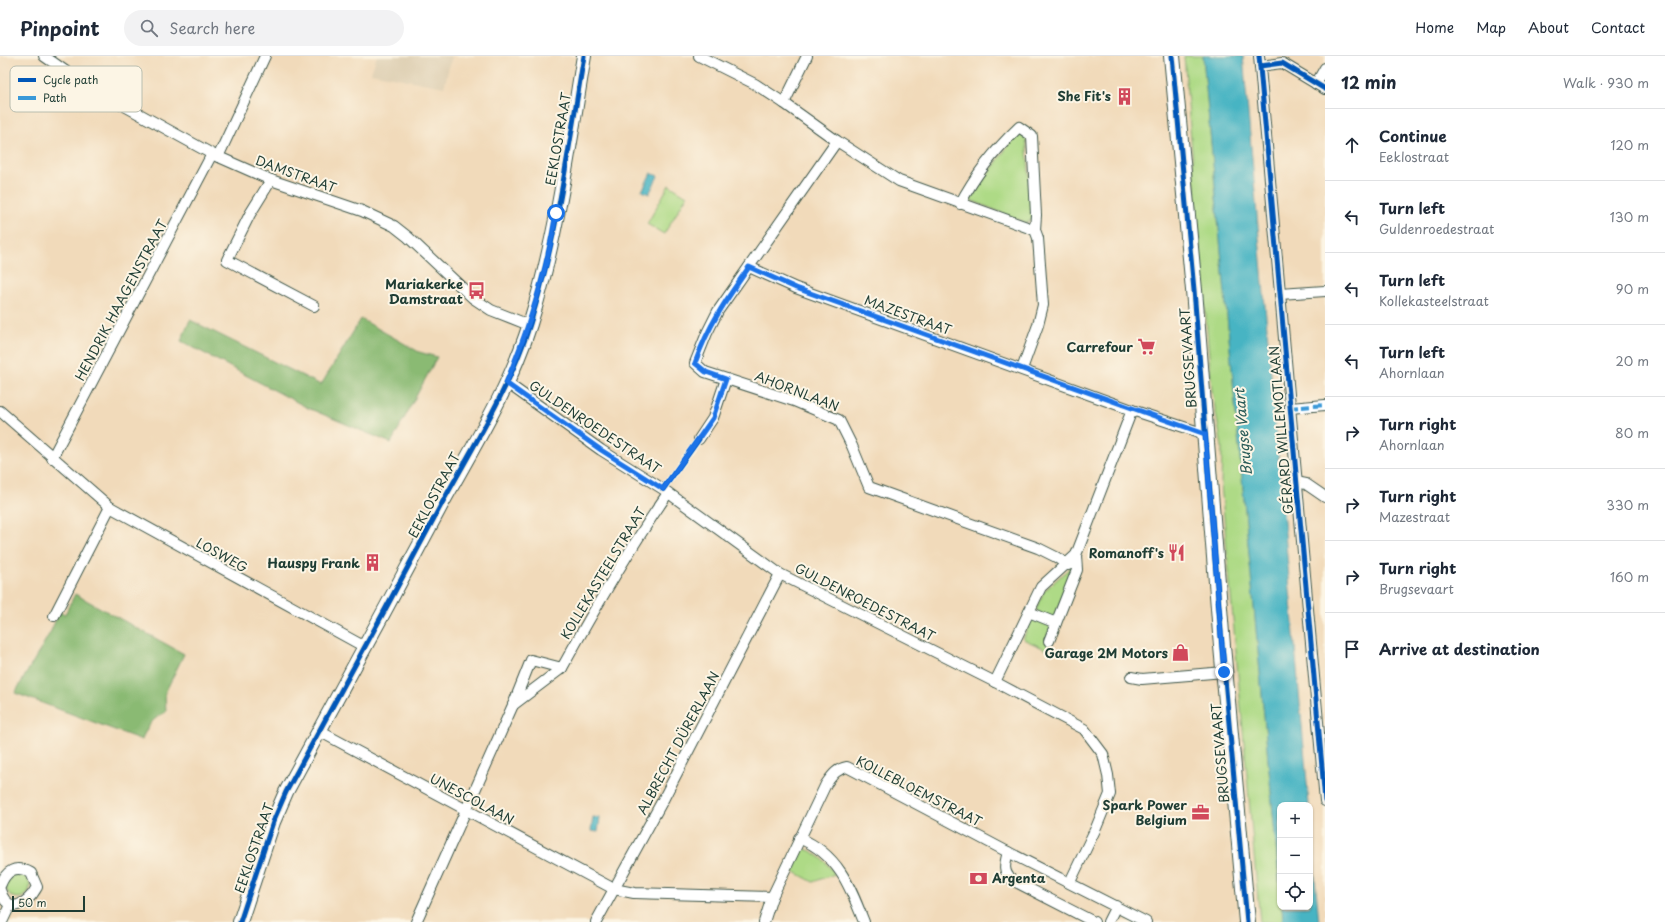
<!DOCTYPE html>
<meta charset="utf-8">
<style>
:root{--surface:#fff;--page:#f2f2f3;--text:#1f2937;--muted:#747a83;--line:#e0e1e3}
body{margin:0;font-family:"Playpen Sans",sans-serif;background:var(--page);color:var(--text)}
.controls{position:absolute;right:12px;bottom:12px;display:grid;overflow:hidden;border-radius:8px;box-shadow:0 1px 3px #0004}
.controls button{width:36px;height:36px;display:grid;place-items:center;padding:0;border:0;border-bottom:1px solid var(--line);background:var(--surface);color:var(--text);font:20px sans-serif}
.scale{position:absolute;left:12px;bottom:10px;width:73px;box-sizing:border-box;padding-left:4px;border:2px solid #1f3d34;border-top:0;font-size:11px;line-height:14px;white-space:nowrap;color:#1f3d34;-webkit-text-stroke:3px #fcf5e5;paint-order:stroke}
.stop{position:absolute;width:12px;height:12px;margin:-9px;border:3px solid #1a73e8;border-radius:50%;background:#fff}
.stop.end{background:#1a73e8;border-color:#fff;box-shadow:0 1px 4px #0008}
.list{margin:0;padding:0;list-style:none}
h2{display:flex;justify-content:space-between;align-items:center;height:52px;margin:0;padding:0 16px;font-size:17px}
h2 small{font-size:13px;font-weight:400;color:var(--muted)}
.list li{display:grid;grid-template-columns:26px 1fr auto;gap:12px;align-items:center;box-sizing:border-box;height:72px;padding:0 16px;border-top:1px solid var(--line)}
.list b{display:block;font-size:15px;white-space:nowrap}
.list p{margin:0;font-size:13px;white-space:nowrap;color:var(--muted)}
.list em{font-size:13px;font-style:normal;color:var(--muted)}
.icon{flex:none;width:22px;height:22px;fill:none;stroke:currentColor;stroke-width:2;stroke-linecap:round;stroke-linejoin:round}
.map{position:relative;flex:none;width:1325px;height:866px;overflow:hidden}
header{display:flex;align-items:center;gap:24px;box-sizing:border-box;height:56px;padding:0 20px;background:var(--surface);border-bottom:1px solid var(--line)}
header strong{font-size:19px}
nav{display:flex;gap:22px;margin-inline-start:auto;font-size:14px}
.search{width:280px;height:36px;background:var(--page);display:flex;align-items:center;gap:10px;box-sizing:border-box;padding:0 14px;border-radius:22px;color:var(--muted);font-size:15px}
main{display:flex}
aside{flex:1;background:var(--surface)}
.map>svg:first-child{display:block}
.built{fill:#decfb2}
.green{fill:#aeda86;stroke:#668c5d}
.forest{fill:#8aba73;stroke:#547c54}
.water{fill:#47b4c3;stroke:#33787c}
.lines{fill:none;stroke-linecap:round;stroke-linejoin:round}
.street-casing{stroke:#3e5548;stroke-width:12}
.secondary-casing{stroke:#3e5548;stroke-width:16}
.primary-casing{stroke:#3e5548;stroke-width:18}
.street{stroke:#fff;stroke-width:10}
.secondary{stroke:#fff;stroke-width:14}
.primary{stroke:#fff;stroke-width:16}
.quiet{stroke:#3a99d8;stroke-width:4;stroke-dasharray:8 4;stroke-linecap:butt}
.cycleway-casing{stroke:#fcf5e5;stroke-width:8}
.cycleway{stroke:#0057b8;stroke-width:5}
.route{stroke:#1a73e8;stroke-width:5}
.labels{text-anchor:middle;stroke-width:4;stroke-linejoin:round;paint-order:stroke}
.poi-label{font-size:13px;font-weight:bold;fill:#1f3d34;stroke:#fcf5e5;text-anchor:end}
.street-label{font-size:13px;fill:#1f3d34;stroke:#fcf5e5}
.water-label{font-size:14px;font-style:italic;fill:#295b58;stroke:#fcf5e5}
.key{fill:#fcf5e5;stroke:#babeb0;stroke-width:1}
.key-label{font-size:11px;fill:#1f3d34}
</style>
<header>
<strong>Pinpoint</strong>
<div class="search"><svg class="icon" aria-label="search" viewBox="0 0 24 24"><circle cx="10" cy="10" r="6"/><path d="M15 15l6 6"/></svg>Search here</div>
<nav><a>Home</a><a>Map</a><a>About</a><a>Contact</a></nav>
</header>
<main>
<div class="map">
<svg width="1325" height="866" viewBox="0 0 1325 866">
<rect width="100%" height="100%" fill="#fcf5e5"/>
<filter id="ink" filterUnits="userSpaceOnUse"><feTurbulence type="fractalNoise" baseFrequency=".025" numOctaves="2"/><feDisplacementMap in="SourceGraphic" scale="8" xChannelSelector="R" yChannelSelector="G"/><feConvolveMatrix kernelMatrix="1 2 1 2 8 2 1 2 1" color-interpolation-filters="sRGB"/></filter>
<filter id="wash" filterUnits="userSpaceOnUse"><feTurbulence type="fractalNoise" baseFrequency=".012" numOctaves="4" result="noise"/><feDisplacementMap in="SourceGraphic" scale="16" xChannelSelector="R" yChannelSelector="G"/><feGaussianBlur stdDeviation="0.9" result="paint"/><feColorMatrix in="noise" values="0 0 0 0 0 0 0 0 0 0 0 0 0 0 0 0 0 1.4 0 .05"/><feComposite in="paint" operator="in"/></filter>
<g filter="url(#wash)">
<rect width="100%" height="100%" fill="#f1daba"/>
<path class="built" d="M377 0H452L444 31 371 17Z"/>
<g class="green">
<path d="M1184 0H1203L1280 833V851H1282L1283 866H1260L1221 428 1222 391 1212 335Z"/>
<path d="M1017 77H1022L1026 81 1032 155V163L1027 167 970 144Z"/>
<path d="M669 129 687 140 664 178 647 168Z"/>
<path d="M1072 510 1074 511 1054 563 1039 557 1036 553 1044 535Z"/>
<path d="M1034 561 1051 570 1046 584 1054 593 1052 596 1023 583 1030 565Z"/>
<path d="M805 793C817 796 828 808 835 818L813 826 791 814 800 795Z"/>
<circle cx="18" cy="830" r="12"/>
</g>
<g class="forest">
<path d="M361 263 419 296 437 301 391 387 308 352 181 285 190 264 321 329Z"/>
<path d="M75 538 184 598 165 637 166 656C153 662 146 671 142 684L15 637 51 575 59 556 65 558Z"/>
</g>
<g class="water">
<path d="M1203 0H1243L1309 749H1280V833Z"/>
<path d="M651 117 658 120 649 138 642 135Z"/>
<path d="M593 761 600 762 598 776 591 775Z"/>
<path d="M1310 766 1319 866H1283L1282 851H1310Z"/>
</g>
</g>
<g filter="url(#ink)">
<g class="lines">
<defs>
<g id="street">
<path d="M44 0 81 26 212 98 271 124 362 155 394 170 408 181 473 242 491 254 529 269"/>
<path d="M699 0 755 28 784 47 837 85 899 125 1035 174"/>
<path d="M1259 0 1325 745"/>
<path d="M1260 10 1282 7 1325 33"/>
<path d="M1316 28 1325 12"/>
<path d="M784 47 807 0"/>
<path d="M837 85 718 255 707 277 695 307 705 316 794 345 839 364 852 390 869 431 1038 492 1056 501 1068 509"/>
<path d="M218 101 265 0"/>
<path d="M271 124 250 158 227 204 314 250"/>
<path d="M960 148C975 119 996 93 1019 71L1032 80 1036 159 1035 174 1038 182 1043 249 1038 269 1022 313"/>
<path d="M749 211 796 232 1132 354 1205 378"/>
<path d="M1280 238 1325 235"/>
<path d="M507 327 601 394 663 433 780 518 995 626 1084 673 1103 698 1108 719 1110 738 1096 772 1070 826"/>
<path d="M1290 352 1325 349"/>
<path d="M0 355 110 451 365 591"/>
<path d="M699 383 713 362 726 323"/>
<path d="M52 402 212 98"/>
<path d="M1296 426 1306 428 1325 441"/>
<path d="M1029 556 1056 567"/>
<path d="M54 560 110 451"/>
<path d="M1049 585 1077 514 1076 499"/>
<path d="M1131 621 1142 623 1224 616"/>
<path d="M995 626 1041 531 1076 499 1132 354"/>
<path d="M513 649 562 612"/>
<path d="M319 675 614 833 634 837 772 841"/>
<path d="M799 782C838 798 850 830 864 866"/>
<path d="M1008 796C1005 807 1002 816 1012 824L1094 866"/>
<path d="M0 830C6 815 15 808 31 817L37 831C27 849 8 860 0 834"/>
<path d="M2 866 10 849"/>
<path d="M416 866 513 649 531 604 562 612C595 552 629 493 668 437"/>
<path d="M596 866 664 742 780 518"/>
<path d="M764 866 772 841 826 728C832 720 836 713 847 711L1004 794 1146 866"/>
<path d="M1108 866 1116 850"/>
</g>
<path id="secondary" d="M240 866 273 766 286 736C338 641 390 545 441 449 473 391 510 332 530 268 557 181 569 90 584 0"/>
<path id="primary" d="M1172 0 1194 234 1222 590 1247 866"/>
</defs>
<use href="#street" class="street-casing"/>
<use href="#secondary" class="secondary-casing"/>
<use href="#primary" class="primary-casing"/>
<use href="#street" class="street"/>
<use href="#secondary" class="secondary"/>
<use href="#primary" class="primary"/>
<path class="quiet" d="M1290 352 1325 349"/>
<defs>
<g id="cycleway">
<path d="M1172 0 1194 234 1222 590 1247 866"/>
<path d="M1259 0 1325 745"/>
<path d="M1260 10 1282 7 1325 33"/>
<path d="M663 433 699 383"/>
<path d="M240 866 273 766 286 736C338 641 390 545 441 449 473 391 510 332 530 268 557 181 569 90 584 0"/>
</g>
</defs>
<use href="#cycleway" class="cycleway-casing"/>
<use href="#cycleway" class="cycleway"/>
</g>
</g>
<g class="lines" filter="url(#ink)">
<path class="route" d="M556 157C547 216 529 272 506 327L601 394 663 433 713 362 726 323 706 316 695 307C709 268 726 244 749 211L796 232 1205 378 1224 616"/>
</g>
<defs>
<symbol id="building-bare" viewBox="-9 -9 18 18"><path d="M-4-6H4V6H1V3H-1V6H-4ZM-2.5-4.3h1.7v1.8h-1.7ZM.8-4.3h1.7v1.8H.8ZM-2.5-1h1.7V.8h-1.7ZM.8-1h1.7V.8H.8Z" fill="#d1495b" stroke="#fcf5e5" stroke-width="2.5" paint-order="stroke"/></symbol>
<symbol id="bus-bare" viewBox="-9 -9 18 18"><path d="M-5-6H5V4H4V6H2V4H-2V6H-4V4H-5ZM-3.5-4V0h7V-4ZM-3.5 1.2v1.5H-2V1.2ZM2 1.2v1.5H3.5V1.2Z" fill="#d1495b" stroke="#fcf5e5" stroke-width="2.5" paint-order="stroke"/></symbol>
<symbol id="supermarket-bare" viewBox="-9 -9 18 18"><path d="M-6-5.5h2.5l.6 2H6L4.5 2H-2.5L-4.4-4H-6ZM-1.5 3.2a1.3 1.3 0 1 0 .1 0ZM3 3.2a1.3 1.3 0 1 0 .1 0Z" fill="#d1495b" stroke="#fcf5e5" stroke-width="2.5" paint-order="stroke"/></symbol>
<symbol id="restaurant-bare" viewBox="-9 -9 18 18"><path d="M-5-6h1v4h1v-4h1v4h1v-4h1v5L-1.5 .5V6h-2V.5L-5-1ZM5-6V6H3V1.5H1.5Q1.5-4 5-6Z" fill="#d1495b" stroke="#fcf5e5" stroke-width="2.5" paint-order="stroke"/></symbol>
<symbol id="shop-bare" viewBox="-9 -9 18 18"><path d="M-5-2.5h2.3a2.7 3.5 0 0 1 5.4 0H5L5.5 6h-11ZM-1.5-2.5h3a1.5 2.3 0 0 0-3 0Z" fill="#d1495b" stroke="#fcf5e5" stroke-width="2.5" paint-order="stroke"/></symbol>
<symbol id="office-bare" viewBox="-9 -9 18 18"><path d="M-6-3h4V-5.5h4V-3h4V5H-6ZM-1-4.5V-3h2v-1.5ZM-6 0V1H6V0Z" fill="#d1495b" stroke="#fcf5e5" stroke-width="2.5" paint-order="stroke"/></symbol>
<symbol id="bank-bare" viewBox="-9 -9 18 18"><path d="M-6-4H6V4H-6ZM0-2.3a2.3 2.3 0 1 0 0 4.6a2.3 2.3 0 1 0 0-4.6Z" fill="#d1495b" stroke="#fcf5e5" stroke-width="2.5" paint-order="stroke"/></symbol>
</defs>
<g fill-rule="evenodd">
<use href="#building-bare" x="1112" y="28" width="25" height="25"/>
<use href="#bus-bare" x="464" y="222" width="25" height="25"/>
<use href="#supermarket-bare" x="1134" y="278" width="25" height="25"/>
<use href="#restaurant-bare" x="1164" y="484" width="25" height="25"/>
<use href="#building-bare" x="360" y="494" width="25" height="25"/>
<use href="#shop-bare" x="1168" y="584" width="25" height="25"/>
<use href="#office-bare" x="1188" y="744" width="25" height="25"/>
<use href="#bank-bare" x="966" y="810" width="25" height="25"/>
</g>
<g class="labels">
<g class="poi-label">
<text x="1111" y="45">She Fit's</text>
<text x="463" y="233">Mariakerke<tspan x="463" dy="15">Damstraat</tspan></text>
<text x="1133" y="296">Carrefour</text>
<text x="1164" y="502">Romanoff's</text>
<text x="360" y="512">Hauspy Frank</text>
<text x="1168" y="602">Garage 2M Motors</text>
<text x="1187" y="754">Spark Power<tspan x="1187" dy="15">Belgium</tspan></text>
<text x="992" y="827" text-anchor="start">Argenta</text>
</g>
<g class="street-label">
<text transform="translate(558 83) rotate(-80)" y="5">EEKLOSTRAAT</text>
<text transform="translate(296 118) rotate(20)" y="5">DAMSTRAAT</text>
<text transform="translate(121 244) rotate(-62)" y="5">HENDRIK HAAGENSTRAAT</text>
<text transform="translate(908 259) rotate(20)" y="5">MAZESTRAAT</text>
<text transform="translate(1188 302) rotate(-94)" y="5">BRUGSEVAART</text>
<text transform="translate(797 335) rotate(21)" y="5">AHORNLAAN</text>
<text transform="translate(595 371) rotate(34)" y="5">GULDENROEDESTRAAT</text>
<text transform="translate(1281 374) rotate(-95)" y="5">GÉRARD WILLEMOTLAAN</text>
<text transform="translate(434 439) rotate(-62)" y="5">EEKLOSTRAAT</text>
<text transform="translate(222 499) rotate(29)" y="5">LOSWEG</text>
<text transform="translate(603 517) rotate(-59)" y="5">KOLLEKASTEELSTRAAT</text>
<text transform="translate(865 546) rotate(27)" y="5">GULDENROEDESTRAAT</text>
<text transform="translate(678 687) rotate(-62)" y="5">ALBRECHT DÜRERLAAN</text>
<text transform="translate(1220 697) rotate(-95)" y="5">BRUGSEVAART</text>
<text transform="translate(919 735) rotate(27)" y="5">KOLLEBLOEMSTRAAT</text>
<text transform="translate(472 743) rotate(28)" y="5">UNESCOLAAN</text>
<text transform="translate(254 792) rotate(-71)" y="5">EEKLOSTRAAT</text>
</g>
<g class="water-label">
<text transform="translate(1243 376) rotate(-95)" y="5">Brugse Vaart</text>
</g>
</g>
<rect x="10" y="10" width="132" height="46" rx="6" class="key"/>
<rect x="18" y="22" width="18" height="4" fill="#0057b8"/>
<rect x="18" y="40" width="18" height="4" fill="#3a99d8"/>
<g class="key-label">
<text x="43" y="28">Cycle path</text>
<text x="43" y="46">Path</text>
</g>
</svg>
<div class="controls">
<button>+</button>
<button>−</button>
<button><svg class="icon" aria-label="locate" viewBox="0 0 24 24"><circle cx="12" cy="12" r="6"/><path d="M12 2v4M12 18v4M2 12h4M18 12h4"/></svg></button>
</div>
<div class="scale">50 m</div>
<div class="stop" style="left:556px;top:157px"></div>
<div class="stop end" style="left:1224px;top:616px"></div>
</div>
<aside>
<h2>12 min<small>Walk · 930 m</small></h2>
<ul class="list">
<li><svg class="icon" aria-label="ahead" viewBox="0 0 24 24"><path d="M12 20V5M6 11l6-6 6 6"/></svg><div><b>Continue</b><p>Eeklostraat</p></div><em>120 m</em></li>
<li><svg class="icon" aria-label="left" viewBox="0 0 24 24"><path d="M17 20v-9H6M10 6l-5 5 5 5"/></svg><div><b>Turn left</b><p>Guldenroedestraat</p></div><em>130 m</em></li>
<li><svg class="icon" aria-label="left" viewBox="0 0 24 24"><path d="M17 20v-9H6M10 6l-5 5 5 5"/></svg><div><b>Turn left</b><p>Kollekasteelstraat</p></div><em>90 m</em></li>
<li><svg class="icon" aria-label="left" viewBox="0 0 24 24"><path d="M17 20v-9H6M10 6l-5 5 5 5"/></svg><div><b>Turn left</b><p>Ahornlaan</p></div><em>20 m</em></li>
<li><svg class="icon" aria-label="right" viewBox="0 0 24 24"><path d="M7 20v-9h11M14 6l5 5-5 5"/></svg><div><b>Turn right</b><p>Ahornlaan</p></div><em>80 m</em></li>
<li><svg class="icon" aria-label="right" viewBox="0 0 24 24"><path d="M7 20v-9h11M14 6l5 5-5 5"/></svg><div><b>Turn right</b><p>Mazestraat</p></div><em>330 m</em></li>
<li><svg class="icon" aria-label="right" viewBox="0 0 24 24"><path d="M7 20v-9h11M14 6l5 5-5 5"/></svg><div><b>Turn right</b><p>Brugsevaart</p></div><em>160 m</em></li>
<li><svg class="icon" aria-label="arrive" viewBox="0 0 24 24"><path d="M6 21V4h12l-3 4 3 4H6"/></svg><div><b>Arrive at destination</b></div></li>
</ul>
</aside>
</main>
